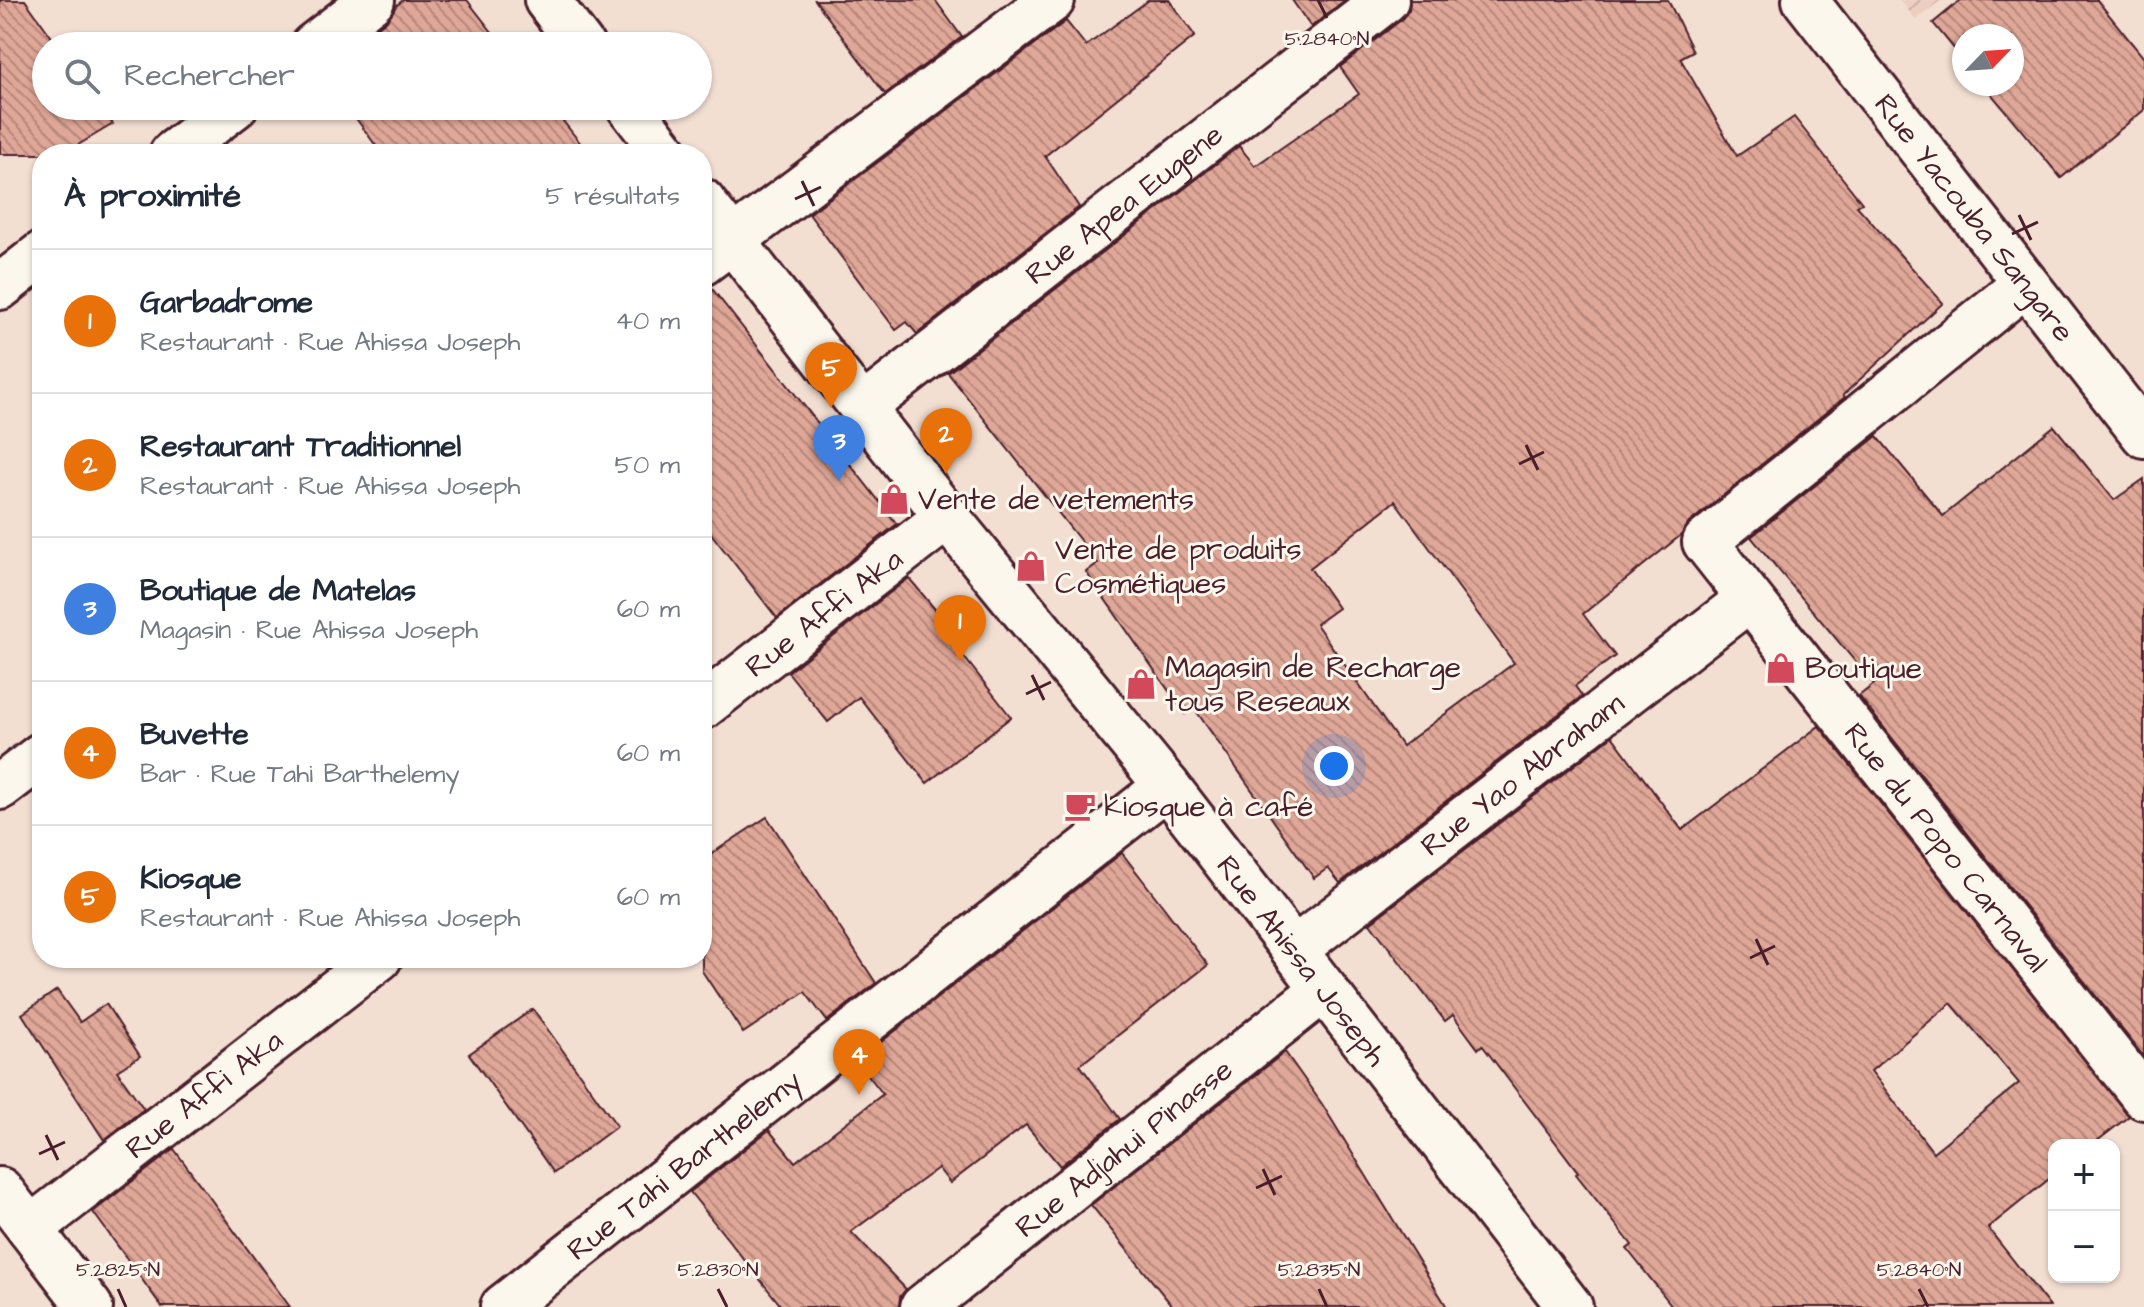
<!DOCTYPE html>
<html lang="fr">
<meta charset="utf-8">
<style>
:root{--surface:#fff;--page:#f2f2f3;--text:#1f2937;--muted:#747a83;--line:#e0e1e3;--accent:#0b8043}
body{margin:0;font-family:"Architects Daughter",sans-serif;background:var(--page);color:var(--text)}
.controls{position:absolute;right:24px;bottom:24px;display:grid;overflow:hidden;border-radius:16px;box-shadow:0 2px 6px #0004}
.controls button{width:72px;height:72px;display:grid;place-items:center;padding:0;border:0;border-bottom:2px solid var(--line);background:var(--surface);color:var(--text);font:40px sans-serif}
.compass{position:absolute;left:1952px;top:24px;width:72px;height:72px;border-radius:50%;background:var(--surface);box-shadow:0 2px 6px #0004;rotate:65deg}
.you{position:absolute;left:1334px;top:766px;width:28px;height:28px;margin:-20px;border:6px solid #fff;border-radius:50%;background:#1a73e8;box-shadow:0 0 0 12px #1a73e833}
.badge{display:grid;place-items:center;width:52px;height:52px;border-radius:50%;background:var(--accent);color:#fff;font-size:26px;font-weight:700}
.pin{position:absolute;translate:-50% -66px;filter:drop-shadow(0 2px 4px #0008)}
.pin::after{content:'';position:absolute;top:42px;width:28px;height:24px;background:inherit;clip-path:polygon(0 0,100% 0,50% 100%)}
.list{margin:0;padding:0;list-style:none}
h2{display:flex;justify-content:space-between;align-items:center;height:104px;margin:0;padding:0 32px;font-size:34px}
h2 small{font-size:26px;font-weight:400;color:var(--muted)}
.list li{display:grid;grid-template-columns:52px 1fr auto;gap:24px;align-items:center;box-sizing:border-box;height:144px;padding:0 32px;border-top:2px solid var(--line)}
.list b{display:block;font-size:30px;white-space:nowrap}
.list p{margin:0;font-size:26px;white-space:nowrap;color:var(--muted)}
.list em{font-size:26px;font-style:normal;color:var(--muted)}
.icon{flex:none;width:44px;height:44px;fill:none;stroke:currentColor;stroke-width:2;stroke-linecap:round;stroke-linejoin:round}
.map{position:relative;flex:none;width:2144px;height:1307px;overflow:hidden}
.search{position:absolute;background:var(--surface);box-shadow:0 2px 6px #0004;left:32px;top:32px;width:680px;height:88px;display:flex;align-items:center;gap:20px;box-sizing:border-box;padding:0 28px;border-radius:44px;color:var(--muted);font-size:30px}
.panel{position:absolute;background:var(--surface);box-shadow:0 2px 6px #0004;left:32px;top:144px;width:680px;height:824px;border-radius:32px}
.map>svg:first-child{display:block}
.industrial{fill:url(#industrial-furrows)}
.building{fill:url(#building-back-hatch);stroke:#4a1f2b;stroke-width:2;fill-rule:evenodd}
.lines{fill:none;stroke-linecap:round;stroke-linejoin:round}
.minor-casing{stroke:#4a1f2b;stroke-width:50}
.minor{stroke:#fbf7ec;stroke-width:44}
.ticks{fill:none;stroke:#4a1f2b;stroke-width:3}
.labels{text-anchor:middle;stroke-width:6;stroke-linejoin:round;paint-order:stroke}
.street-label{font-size:30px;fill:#4a1f2b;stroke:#fbf7ec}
.poi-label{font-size:30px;fill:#4a1f2b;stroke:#fbf7ec;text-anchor:start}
.ticks-label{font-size:20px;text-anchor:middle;fill:#4a1f2b;stroke:#fbf7ec;stroke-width:6;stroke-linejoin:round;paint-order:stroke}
</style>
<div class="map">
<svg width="2144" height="1307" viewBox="0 0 2144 1307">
<defs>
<pattern id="industrial-furrows" width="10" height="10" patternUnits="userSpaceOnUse" patternTransform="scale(2)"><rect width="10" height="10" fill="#edcec0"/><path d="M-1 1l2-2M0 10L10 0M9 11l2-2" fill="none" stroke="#cdb0a5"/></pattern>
<pattern id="building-back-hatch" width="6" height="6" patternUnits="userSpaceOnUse" patternTransform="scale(2)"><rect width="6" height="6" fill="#dfa797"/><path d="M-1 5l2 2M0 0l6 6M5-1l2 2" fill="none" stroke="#b7877b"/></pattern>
</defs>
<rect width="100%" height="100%" fill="#f3dfd2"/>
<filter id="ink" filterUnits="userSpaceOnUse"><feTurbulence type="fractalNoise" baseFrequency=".0125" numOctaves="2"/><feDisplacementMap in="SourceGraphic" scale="16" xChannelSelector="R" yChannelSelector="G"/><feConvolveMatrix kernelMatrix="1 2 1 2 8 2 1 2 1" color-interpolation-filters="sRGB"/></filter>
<g filter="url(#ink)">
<path class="industrial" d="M1900 0H1941L1916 20Z"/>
<g class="building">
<path d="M0 0H25L58 46H46V106H100L113 124 63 154H0Z"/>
<path d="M403 0H467L503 46H354L387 20 396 6Z"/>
<path d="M815 0H935L962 37 885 94Z"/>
<path d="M1149 0H1169L1195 36 1045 156 1079 207 917 334 907 322 896 330 809 214 1066 21 1086 46Z"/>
<path d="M1292 0H1345L1311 27Z"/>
<path d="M1410 0H1668L1693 51 1680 58 1737 156 1794 117 1862 203 1857 206 1943 303 1843 395 1845 397 1689 523 1681 535 1583 614 1615 656 1575 686 1582 696 1340 883 1328 868 1314 878 1194 708 1185 714 1086 572 1098 563 948 373 1239 146 1255 166 1359 94 1340 67 1401 20 1409 10ZM1395 501 1514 663 1402 746 1316 624 1338 608 1310 568Z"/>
<path d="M1961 0H2097L2144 58V110L2061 178 1983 84H2012V36H1964V61L1933 23Z"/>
<path d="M347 106H551L589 154H382Z"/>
<path d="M710 286 897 524 777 618 702 522V288Z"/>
<path d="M2054 426 2114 500 2144 479V1057L1859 696 1874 684 1751 537 1877 436 1943 516Z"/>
<path d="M909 578 948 625 943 630 1011 717 927 783 859 697 828 722 788 672Z"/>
<path d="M1819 726 2129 1116 2092 1145H2054V1175L1988 1228 2050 1307H1673L1627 1249 1632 1245 1576 1174 1578 1172 1482 1045 1478 1049 1453 1015 1445 1021 1370 923 1612 736 1682 830ZM1951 1003 2019 1083 1933 1152 1871 1071Z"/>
<path d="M767 817 876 983 827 1021 805 992 743 1033 702 971V860Z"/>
<path d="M1122 853 1208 965 1080 1065 1120 1119 1060 1166 1026 1125 950 1183 938 1168 851 1232 906 1289 900 1297 899 1307H782L690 1192 769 1130 795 1162 883 1094 857 1061Z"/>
<path d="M57 990 80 1022 106 1004 140 1056 117 1071 144 1109 104 1140 22 1014Z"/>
<path d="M533 1009 617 1126 554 1173 469 1054Z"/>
<path d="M1285 1052 1322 1104 1447 1307H1173L1091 1205Z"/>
<path d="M174 1149 290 1307H162L93 1212Z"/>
</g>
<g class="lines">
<defs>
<g id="minor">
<path d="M547 0 582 46"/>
<path id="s1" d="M1805 0 2144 435"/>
<path d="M313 46 372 0"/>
<path d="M629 106 666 154"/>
<path d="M172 154 235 106"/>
<path id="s2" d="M702 201 947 517 1167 786 1570 1307"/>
<path d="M702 263 1052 0"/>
<path id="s3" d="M2025 284 1705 542 2144 1097"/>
<path d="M0 287 42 254"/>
<path id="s4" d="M862 408 1386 0"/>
<path id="s5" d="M702 707 947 517"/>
<path d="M0 787 42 755"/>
<path id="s6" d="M1294 950 1749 599"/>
<path d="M0 1190 90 1307"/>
<path id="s7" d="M30 1229 379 958"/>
<path id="s8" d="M503 1307 1167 786"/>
<path id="s9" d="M923 1307 1324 989"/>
</g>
</defs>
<use href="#minor" class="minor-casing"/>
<use href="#minor" class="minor"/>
</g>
</g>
<path class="ticks" d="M1318 0 1327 18M802 181 814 206M795 199 821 187M2019 215 2031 240M2012 234 2038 222M1526 445 1538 470M1519 464 1544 452M1032 675 1044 700M1026 694 1051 682M1756 939 1768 965M1750 958 1775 946M46 1135 58 1160M39 1154 65 1142M1263 1169 1275 1195M1256 1188 1282 1176M118 1289 126 1307M718 1289 727 1307M1319 1289 1327 1307M1919 1289 1928 1307"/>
<defs>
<symbol id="shop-bare" viewBox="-9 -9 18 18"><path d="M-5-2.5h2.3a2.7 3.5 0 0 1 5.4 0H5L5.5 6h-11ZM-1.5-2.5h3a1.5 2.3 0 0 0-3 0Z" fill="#d1495b" stroke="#fbf7ec" stroke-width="2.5" paint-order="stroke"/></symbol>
<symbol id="cafe-bare" viewBox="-9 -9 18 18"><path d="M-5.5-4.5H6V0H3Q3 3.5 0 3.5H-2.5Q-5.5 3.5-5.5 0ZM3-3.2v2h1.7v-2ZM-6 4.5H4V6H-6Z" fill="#d1495b" stroke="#fbf7ec" stroke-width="2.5" paint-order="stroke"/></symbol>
</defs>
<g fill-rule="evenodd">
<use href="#shop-bare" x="872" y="477" width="44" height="44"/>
<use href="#shop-bare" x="1009" y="544" width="44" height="44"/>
<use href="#shop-bare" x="1759" y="646" width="44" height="44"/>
<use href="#shop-bare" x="1119" y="662" width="44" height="44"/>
<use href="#cafe-bare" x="1058" y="784" width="44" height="44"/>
</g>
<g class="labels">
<g class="street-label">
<text dy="10" stroke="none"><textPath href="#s4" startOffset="332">Rue Apea Eugene</textPath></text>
<text dy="10" stroke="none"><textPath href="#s1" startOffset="276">Rue Yacouba Sangare</textPath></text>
<text dy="10" stroke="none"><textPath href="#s5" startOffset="154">Rue Affi Aka</textPath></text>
<text dy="10" stroke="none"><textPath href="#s6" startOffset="288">Rue Yao Abraham</textPath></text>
<text dy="10" stroke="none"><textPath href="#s3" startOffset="800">Rue du Popo Carnaval</textPath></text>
<text dy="10" stroke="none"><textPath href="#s2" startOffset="968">Rue Ahissa Joseph</textPath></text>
<text dy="10" stroke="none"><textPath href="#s7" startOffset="220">Rue Affi Aka</textPath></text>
<text dy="10" stroke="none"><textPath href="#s9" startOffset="256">Rue Adjahui Pinasse</textPath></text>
<text dy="10" stroke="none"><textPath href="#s8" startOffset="230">Rue Tahi Barthelemy</textPath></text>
</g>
<g class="poi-label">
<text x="918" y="509">Vente de vetements</text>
<text x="1055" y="559">Vente de produits<tspan x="1055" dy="34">Cosmétiques</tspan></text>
<text x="1165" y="677">Magasin de Recharge<tspan x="1165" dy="34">tous Reseaux</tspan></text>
<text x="1805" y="678">Boutique</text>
<text x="1104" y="816">kiosque à café</text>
</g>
</g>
<g class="ticks-label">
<text x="1327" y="45">5.2840°N</text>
<text x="118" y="1276">5.2825°N</text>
<text x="718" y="1276">5.2830°N</text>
<text x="1319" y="1276">5.2835°N</text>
<text x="1919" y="1276">5.2840°N</text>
</g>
</svg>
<div class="controls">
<button>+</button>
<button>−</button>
</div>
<svg class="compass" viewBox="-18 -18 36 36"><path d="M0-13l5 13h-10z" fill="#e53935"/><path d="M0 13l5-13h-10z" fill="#747a83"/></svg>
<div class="you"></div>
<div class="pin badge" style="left:960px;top:661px;background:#e8710a">1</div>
<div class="pin badge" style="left:946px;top:474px;background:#e8710a">2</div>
<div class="pin badge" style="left:839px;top:481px;background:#3f7fe0">3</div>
<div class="pin badge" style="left:859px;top:1095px;background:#e8710a">4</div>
<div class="pin badge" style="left:831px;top:408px;background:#e8710a">5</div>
<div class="search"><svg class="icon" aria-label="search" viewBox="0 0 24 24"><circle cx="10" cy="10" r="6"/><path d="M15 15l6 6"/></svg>Rechercher</div>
<section class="panel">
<h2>À proximité<small>5 résultats</small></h2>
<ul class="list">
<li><span class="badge" style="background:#e8710a">1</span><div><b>Garbadrome</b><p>Restaurant · Rue Ahissa Joseph</p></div><em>40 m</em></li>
<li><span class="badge" style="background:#e8710a">2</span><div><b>Restaurant Traditionnel</b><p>Restaurant · Rue Ahissa Joseph</p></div><em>50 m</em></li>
<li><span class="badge" style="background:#3f7fe0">3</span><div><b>Boutique de Matelas</b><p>Magasin · Rue Ahissa Joseph</p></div><em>60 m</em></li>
<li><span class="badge" style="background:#e8710a">4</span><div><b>Buvette</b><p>Bar · Rue Tahi Barthelemy</p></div><em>60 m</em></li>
<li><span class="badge" style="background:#e8710a">5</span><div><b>Kiosque</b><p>Restaurant · Rue Ahissa Joseph</p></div><em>60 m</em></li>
</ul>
</section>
</div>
